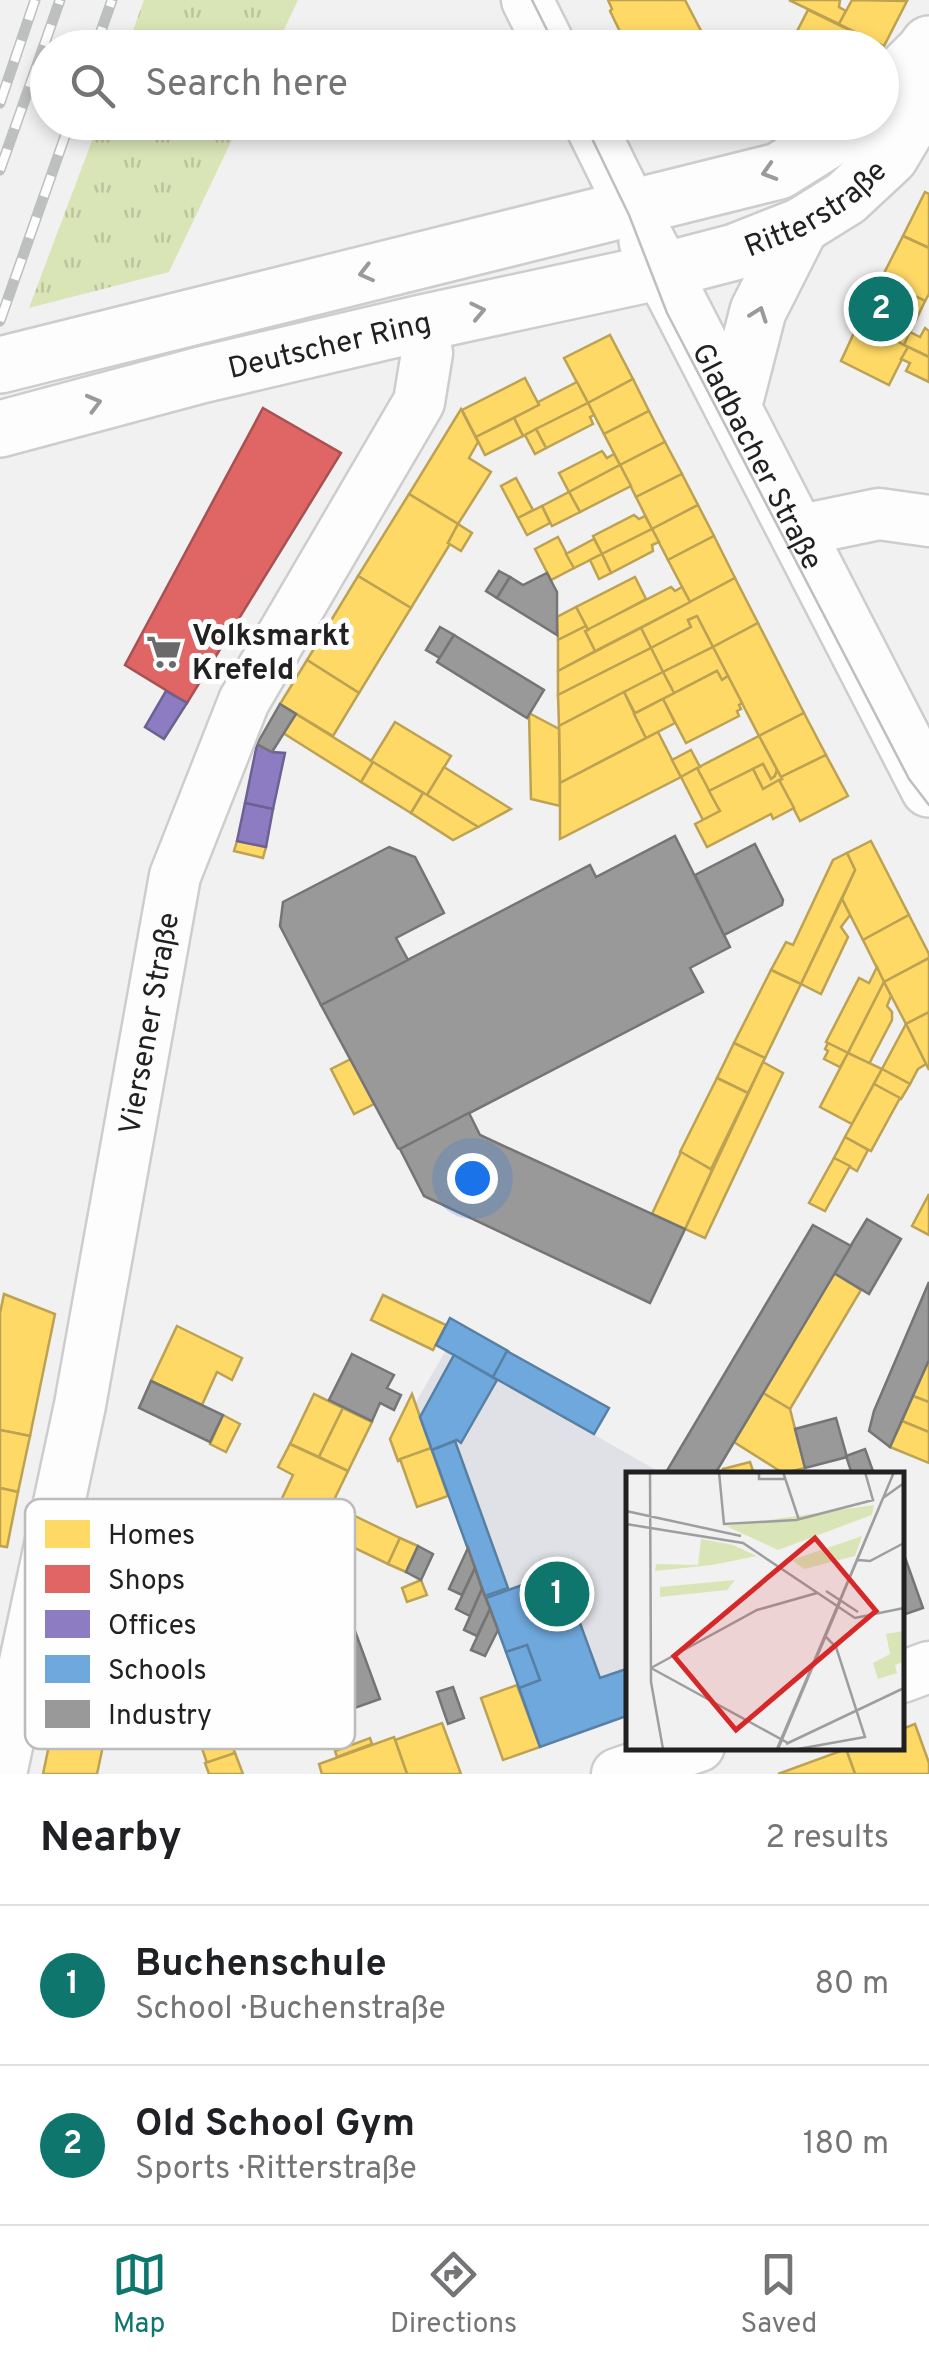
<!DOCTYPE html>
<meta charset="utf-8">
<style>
:root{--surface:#fff;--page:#f2f2f2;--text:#202124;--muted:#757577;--line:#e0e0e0;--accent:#0f766e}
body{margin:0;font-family:Overpass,sans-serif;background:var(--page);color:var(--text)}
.you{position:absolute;left:472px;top:1178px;width:35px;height:35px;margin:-25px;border:8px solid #fff;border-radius:50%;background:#1a73e8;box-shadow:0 0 0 15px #1a73e833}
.badge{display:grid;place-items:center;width:65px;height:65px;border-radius:50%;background:var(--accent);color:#fff;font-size:32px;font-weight:700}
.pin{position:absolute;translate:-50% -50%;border:5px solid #fff;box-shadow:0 2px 10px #0006}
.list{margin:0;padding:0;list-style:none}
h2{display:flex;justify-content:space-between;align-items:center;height:130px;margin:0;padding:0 40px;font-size:42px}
h2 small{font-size:32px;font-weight:400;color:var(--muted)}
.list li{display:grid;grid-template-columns:65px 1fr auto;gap:30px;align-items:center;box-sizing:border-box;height:160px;padding:0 40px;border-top:2px solid var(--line)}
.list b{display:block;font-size:38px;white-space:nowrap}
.list p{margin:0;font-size:32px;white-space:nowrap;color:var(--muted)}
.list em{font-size:32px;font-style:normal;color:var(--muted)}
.icon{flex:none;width:55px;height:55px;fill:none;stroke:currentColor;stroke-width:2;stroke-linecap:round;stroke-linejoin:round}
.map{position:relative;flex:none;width:929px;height:1774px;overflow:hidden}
.search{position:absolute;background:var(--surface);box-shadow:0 5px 15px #0003;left:30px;right:30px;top:30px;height:110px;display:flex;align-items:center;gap:25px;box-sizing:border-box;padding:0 35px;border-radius:55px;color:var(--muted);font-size:38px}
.sheet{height:450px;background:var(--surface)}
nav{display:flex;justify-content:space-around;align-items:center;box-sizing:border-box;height:140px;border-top:2px solid var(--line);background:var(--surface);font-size:28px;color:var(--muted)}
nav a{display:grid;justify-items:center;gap:5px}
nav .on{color:var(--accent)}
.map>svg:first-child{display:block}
.built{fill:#e0e1e6}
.grass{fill:url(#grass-tufts)}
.homes{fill:#ffd966;stroke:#bca252;stroke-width:2.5}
.shops{fill:#e06666;stroke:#a75152;stroke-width:2.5}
.offices{fill:#8e7cc3;stroke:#6d6193;stroke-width:2.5}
.schools{fill:#6fa8dc;stroke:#5880a4;stroke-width:2.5}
.industry{fill:#999;stroke:#757575;stroke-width:2.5}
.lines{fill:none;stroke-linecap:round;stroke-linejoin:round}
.minor-casing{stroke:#cdcdce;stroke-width:55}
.major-casing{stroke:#cdcdce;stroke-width:60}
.minor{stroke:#fdfdfd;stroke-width:50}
.major{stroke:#fdfdfd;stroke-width:55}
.tram{stroke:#bebfbf;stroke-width:2.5}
.rail-casing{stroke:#bebfbf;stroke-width:11}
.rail{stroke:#fefeff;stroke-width:8;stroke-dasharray:22;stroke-linecap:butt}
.oneway{stroke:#9a9a9a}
.labels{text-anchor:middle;stroke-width:10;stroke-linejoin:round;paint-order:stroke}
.street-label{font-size:30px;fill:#212122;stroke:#fefeff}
.poi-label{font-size:30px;font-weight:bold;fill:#212122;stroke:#fefeff;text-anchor:start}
.inset-road{fill:none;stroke:#9e9e9e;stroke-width:2.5}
.view{fill:#d62828;fill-opacity:0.15;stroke:#d62828;stroke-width:5}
.inset-edge{fill:none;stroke:#212122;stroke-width:5}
.key{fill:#fefeff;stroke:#bcbcbd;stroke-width:2.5}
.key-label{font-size:28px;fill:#212122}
</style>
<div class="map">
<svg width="929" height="1774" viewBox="0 0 929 1774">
<defs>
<pattern id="grass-tufts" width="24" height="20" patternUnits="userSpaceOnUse" patternTransform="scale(2.5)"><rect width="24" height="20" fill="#dae5b7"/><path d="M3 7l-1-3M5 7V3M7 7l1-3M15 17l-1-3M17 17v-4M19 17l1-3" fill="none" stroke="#bbc49d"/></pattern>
</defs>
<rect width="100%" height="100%" fill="#f1f1f1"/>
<path class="built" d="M446 1350 663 1474H629V1714L541 1746 416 1402Z"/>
<g class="grass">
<path d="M144 0H298L276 47H127Z"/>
<path d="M99 122 240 123 169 272 29 308Z"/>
</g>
<g class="homes">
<path d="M608 0H685L710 48H628L610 11 612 9Z"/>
<path d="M789 0H840L839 7 846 11 839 24Z"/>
<path d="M852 0 907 1 884 46 839 24Z"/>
<path d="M808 10 857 34 850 48H777L793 39Z"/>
<path d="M925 192 929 194V248L903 236Z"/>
<path d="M903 236 929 248V294L925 301 881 279Z"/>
<path d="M881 279 925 301 904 345 859 322Z"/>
<path d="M859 322 908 347 889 385 841 361Z"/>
<path d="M925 328 929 331V357L904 345 910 332 920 337Z"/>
<path d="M610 335 633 379 588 403 564 358Z"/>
<path d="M908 347 929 357V382L906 371 910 363 901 359Z"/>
<path d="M525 378 539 405 476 437 462 410Z"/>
<path d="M633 379 649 411 604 434 588 403Z"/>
<path d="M577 382 588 403 523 436 514 418 539 405 538 402Z"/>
<path d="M588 403 594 415 590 417 593 424 546 448 536 429Z"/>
<path d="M461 409 478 442 469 458 491 472 458 524 409 494Z"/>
<path d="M649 411 665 442 620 465 604 434Z"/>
<path d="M514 418 523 436 485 455 476 437Z"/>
<path d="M536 429 546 448 535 454 525 435Z"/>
<path d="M665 442 682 474 636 497 620 465Z"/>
<path d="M602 451 607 458 614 454 620 465 569 492 559 473Z"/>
<path d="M620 465 631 486 580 512 569 492Z"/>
<path d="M682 474 698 505 652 529 636 497Z"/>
<path d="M516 478 533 510 518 518 501 486Z"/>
<path d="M569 492 580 512 552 526 542 506Z"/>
<path d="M409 494 458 524 448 543 450 544 411 608 358 576Z"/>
<path d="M698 505 714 536 668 560 652 529Z"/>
<path d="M542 506 550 523 527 535 518 518Z"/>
<path d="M634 515 639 519 645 516 652 529 602 554 593 536Z"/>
<path d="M458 524 472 533 461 551 448 543Z"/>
<path d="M652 529 659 542 652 545 653 551 611 573 602 554Z"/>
<path d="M714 536 735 578 690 602 668 560Z"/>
<path d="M558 537 574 568 551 580 535 549Z"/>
<path d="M594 539 602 554 574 568 566 554Z"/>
<path d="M602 554 611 573 599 579 590 560Z"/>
<path d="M358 576 411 608 359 693 307 660Z"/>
<path d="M635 577 646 599 588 630 576 607Z"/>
<path d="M735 578 758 623 713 647 697 616 688 620 691 627 651 648 641 628Z"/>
<path d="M671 587 675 591 682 587 690 602 595 651 585 631Z"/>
<path d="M576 607 586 626 558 640 557 617Z"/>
<path d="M697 616 713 647 663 672 651 648 691 627 688 620Z"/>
<path d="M758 623 804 713 759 736 713 647Z"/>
<path d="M586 626 588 630 585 631 595 651 558 671V640Z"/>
<path d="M641 628 651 648 558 695V671Z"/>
<path d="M713 647 728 676 722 680 717 671 674 693 663 672Z"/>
<path d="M651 648 663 672 559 726 558 695Z"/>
<path d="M307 660 359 693 333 736 280 704Z"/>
<path d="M717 671 722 680 728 676 742 703 739 705 741 709 737 711 739 716 686 743 663 699Z"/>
<path d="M663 672 674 693 635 713 624 692Z"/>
<path d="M624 692 646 738 560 783 559 726Z"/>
<path d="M663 699 675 723 646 738 634 714Z"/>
<path d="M529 713 559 729 560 806 531 799Z"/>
<path d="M804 713 826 755 781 777 759 736Z"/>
<path d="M296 714 373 762 361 782 283 733Z"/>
<path d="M395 722 451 756 427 795 371 761Z"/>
<path d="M658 732 681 777 560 839V783Z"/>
<path d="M759 736 777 770 775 776 771 779 763 764 709 791 697 768Z"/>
<path d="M691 750 700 767 681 777 672 760Z"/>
<path d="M826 755 848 796 800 821 779 780 782 779 781 777Z"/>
<path d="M373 762 423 793 411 813 361 782Z"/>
<path d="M763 764 771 779 775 776 777 770 782 779 763 789 753 769Z"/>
<path d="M444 767 511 809 478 827 427 795Z"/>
<path d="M697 768 720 811 703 820 681 777Z"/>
<path d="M753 769 763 789 779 780 794 808 773 819 771 814 707 847 695 824 720 811 709 791Z"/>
<path d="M423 793 427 795 478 827 453 840 411 813Z"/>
<path d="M237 841 266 847 263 858 234 851Z"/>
<path d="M871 841 909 915 863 940 842 899 855 870 847 853Z"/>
<path d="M847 853 855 870 801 984 771 970 786 942 793 945 833 860Z"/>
<path d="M842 899 850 915 841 927 848 937 821 994 801 984Z"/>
<path d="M909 915 929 954V958L884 982 863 940Z"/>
<path d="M929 958V1012L906 1024 884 982Z"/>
<path d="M877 967 884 982 848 1053 826 1042 859 978 869 983Z"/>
<path d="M771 970 801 984 765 1058 734 1043Z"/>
<path d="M884 982 891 996 887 1006 892 1012V1020L869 1064 848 1053Z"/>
<path d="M929 1012V1070L906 1024Z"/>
<path d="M906 1024 926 1064 918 1069 910 1084 882 1069Z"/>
<path d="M734 1043 765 1058 748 1093 717 1078Z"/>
<path d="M828 1043 848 1053 840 1067 824 1059 828 1051 825 1049Z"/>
<path d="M848 1053 882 1069 852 1124 820 1107Z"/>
<path d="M351 1059 374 1104 354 1114 331 1069Z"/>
<path d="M763 1062 783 1073 705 1238 685 1229Z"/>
<path d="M882 1069 910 1084 901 1099 874 1084Z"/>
<path d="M717 1078 748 1093 711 1169 680 1152Z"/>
<path d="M874 1084 900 1098 871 1151 845 1137Z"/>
<path d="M845 1137 868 1150 857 1171 834 1158Z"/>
<path d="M681 1152 712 1170 685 1229 652 1214Z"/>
<path d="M834 1158 850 1166 825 1211 809 1203Z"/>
<path d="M929 1194V1235L912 1226Z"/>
<path d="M834 1273 861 1290 790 1409 763 1393Z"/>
<path d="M4 1294 55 1314 30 1436 0 1430V1313Z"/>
<path d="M383 1295 446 1325 433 1350 371 1320Z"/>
<path d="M177 1326 242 1358 232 1380 217 1372 202 1405 151 1381Z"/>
<path d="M929 1360V1402L913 1396Z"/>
<path d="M763 1393 790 1409 805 1468 783 1473 734 1442Z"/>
<path d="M314 1394 343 1408 319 1457 290 1444Z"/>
<path d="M412 1394 431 1448 398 1461 390 1439Z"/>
<path d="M913 1396 929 1402V1432L902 1421Z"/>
<path d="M343 1408 372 1422 348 1471 319 1457Z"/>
<path d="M223 1415 240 1424 226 1452 210 1444Z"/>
<path d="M902 1421 929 1432V1463L890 1447Z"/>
<path d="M0 1430 30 1436 18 1492 0 1488Z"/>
<path d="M290 1444 348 1471 319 1531 276 1511 293 1475 278 1467Z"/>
<path d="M431 1448 448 1496 417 1507 400 1459Z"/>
<path d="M750 1462 754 1474H724L723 1469Z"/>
<path d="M0 1488 18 1492 7 1547 0 1546Z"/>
<path d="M353 1515 400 1538 388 1564 340 1541Z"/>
<path d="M400 1538 418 1546 406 1572 388 1564Z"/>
<path d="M421 1580 427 1595 407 1602 402 1588Z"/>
<path d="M68 1655 120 1666 97 1774H43Z"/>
<path d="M160 1683 221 1715 235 1753 207 1763 197 1734 147 1708Z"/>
<path d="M517 1685 540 1747 503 1760 481 1698Z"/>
<path d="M442 1723 461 1774H407L395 1740Z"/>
<path d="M915 1724 929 1763V1774H855L846 1749 853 1746H902V1729Z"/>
<path d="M394 1737 407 1774H322L319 1764Z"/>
<path d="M370 1738 372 1744 337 1757 335 1751Z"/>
<path d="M846 1749 855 1774H778Z"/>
<path d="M235 1753 243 1774H209L205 1763Z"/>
</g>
<path class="shops" d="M263 408 341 453 187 703 125 665Z"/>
<g class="offices">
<path d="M166 691 187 703 164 739 145 727Z"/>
<path d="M257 744 272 752 285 753 273 809 245 803Z"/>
<path d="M245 803 273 809 266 847 237 841Z"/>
</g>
<g class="schools">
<path d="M450 1318 508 1351 493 1377 436 1345Z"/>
<path d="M507 1351 609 1408 594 1434 493 1377Z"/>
<path d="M454 1355 497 1380 461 1443 457 1440 432 1450 420 1417Z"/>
<path d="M455 1441 508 1588 485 1596 432 1450Z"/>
<path d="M561 1571 600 1678 629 1668V1715L540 1747 519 1688 540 1680 527 1645 506 1652 486 1598Z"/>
<path d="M578 1577 590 1608 576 1613 565 1582Z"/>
<path d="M527 1645 540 1680 519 1688 506 1652Z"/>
</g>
<g class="industry">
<path d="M499 571 510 577 497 598 486 591Z"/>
<path d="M547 573 557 592V635L497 598 510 577 523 585Z"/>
<path d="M440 627 454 635 440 658 426 650Z"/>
<path d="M454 635 544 690 527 718 437 662Z"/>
<path d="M280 704 296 714 272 752 257 744Z"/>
<path d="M675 836 730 947 690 968 703 992 400 1149 398 1148 321 1005 590 865 596 877Z"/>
<path d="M755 844 783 900 782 905 724 935 695 875Z"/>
<path d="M389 847 415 857 444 913 396 938 408 960 321 1005 280 926 283 902Z"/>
<path d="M469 1113 480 1135 685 1229 650 1303 424 1196 400 1149Z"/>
<path d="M867 1219 901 1239 869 1294 834 1273Z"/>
<path d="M813 1225 851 1246 734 1442 715 1474H665Z"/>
<path d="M929 1282V1360L890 1447 869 1431 874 1411Z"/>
<path d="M352 1354 394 1375 387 1388 401 1395 394 1410 380 1403 372 1421 329 1400Z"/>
<path d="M151 1381 223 1415 210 1442 139 1408Z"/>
<path d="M836 1418 847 1457 805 1468 795 1429Z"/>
<path d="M865 1449 874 1474H852L846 1456Z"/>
<path d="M418 1546 433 1554 421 1580 406 1572Z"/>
<path d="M468 1548 475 1568 462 1595 449 1589Z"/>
<path d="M902 1549 923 1608 903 1615 902 1612Z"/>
<path d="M475 1568 482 1589 470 1616 456 1609Z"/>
<path d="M337 1582 380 1699 352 1709 312 1596Z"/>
<path d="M482 1589 490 1609 477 1636 464 1630Z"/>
<path d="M490 1609 498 1630 485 1656 471 1650Z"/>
<path d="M453 1687 464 1718 448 1724 437 1692Z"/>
</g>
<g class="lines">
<defs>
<g id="minor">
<path d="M527 0 551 48"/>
<path d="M589 122 631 207"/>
<path d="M797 531 879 514 929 521"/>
<path d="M49 1555 155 1575 191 1614"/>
<path d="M902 1677 929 1667"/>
<path id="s1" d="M1 1774 80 1405 175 876 244 701 419 402 427 353 422 323"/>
<path d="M617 1774 699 1746"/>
</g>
<g id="major">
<path d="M882 93 924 51 929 44"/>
<path id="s2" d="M647 241 929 789"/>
<path d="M0 365 779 171 843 131 852 122"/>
<path d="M733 408 758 311 801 226"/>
<path id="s3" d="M0 429 201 375 422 323 662 271 735 252 801 226 846 198 890 157 929 92"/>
</g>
</defs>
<use href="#minor" class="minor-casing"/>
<use href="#major" class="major-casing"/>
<use href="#minor" class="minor"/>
<use href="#major" class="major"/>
<g class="tram">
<path d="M532 0 556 48"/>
<path d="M584 122 629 215 667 313 909 779 929 805"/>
</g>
<defs>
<g id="rail">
<path d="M95 48 112 0"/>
<path d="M0 103 35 0"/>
<path d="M0 170 60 0"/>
<path d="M0 321 70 122"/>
</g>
</defs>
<use href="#rail" class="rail-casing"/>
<use href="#rail" class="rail"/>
</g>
<defs><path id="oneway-chevron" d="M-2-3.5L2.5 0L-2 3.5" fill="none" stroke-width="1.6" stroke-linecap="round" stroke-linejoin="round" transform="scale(2.5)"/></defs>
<g class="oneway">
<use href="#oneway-chevron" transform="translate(769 172) rotate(163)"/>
<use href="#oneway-chevron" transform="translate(366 273) rotate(166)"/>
<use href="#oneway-chevron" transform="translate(478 311) rotate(-12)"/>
<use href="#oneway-chevron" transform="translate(759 314) rotate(-70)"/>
<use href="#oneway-chevron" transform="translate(94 403) rotate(-15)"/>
</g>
<defs>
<symbol id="supermarket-bare" viewBox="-9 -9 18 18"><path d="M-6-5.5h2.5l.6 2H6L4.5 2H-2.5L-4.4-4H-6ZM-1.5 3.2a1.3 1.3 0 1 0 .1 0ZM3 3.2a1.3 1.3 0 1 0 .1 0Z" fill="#6a6a6a" stroke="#fefeff" stroke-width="2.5" paint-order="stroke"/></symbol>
</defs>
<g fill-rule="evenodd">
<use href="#supermarket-bare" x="139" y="627" width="50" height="50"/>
</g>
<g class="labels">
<g class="street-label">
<text dy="10" stroke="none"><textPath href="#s3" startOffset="848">Ritterstraße</textPath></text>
<text dy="10" stroke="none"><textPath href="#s3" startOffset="340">Deutscher Ring</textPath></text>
<text dy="10" stroke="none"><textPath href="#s2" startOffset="242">Gladbacher Straße</textPath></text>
<text dy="10" stroke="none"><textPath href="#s1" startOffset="765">Viersener Straße</textPath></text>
</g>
<g class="poi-label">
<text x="192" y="645">Volksmarkt<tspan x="192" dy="34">Krefeld</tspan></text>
</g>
</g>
<g transform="translate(626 1472)">
<rect width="278" height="278" fill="#f1f1f1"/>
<path d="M248 33 246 43 152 78 100 54ZM236 64 229 84 178 97 166 88ZM75 67 107 73 131 84 86 93 29 99 30 92 72 93Z" fill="#dae5b7"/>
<path d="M109 108 101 118 34 125V115ZM277 159V190L269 193 271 201 252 207 247 191 264 182 260 162Z" fill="#dae5b7"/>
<path class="inset-road" d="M24 0 25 210 37 277M93 0 98 52 170 48 247 28 239 0M133 0V7H159M157 0 173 48M0 39 115 64M0 52 117 71 229 146 278 136M232 88 244 89 278 71M200 119 232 140M214 129 268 0M25 196 131 138 191 121M25 196 162 271M160 272 278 216M151 277 257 26 278 11M152 277 214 130M172 277 239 265 210 175 199 164"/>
<path class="view" d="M189 66 250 139 110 258 48 184Z"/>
<rect width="278" height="278" class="inset-edge"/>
</g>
<rect x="25" y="1499" width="330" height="250" rx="15" class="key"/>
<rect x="45" y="1520" width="45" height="28" fill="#ffd966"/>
<rect x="45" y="1565" width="45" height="28" fill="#e06666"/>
<rect x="45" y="1610" width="45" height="28" fill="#8e7cc3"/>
<rect x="45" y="1655" width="45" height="28" fill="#6fa8dc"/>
<rect x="45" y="1700" width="45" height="28" fill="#999"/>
<g class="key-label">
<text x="108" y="1544">Homes</text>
<text x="108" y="1589">Shops</text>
<text x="108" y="1634">Offices</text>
<text x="108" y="1679">Schools</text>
<text x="108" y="1724">Industry</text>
</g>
</svg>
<div class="you"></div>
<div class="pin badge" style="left:557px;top:1594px">1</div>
<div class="pin badge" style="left:881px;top:309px">2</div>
<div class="search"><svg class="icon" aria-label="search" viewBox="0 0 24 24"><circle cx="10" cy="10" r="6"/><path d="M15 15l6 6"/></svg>Search here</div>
</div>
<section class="sheet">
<h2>Nearby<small>2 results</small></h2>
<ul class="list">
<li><span class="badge">1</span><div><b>Buchenschule</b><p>School · Buchenstraße</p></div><em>80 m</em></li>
<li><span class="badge">2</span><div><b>Old School Gym</b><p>Sports · Ritterstraße</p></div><em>180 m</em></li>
</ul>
</section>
<nav>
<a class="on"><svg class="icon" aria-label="map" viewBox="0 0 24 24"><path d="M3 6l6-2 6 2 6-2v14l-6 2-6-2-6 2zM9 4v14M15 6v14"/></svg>Map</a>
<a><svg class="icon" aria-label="directions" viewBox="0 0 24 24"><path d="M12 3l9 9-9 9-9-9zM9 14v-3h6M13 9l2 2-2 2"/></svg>Directions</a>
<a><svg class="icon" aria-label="saved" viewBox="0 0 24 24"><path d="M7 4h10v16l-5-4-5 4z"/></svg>Saved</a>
</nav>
